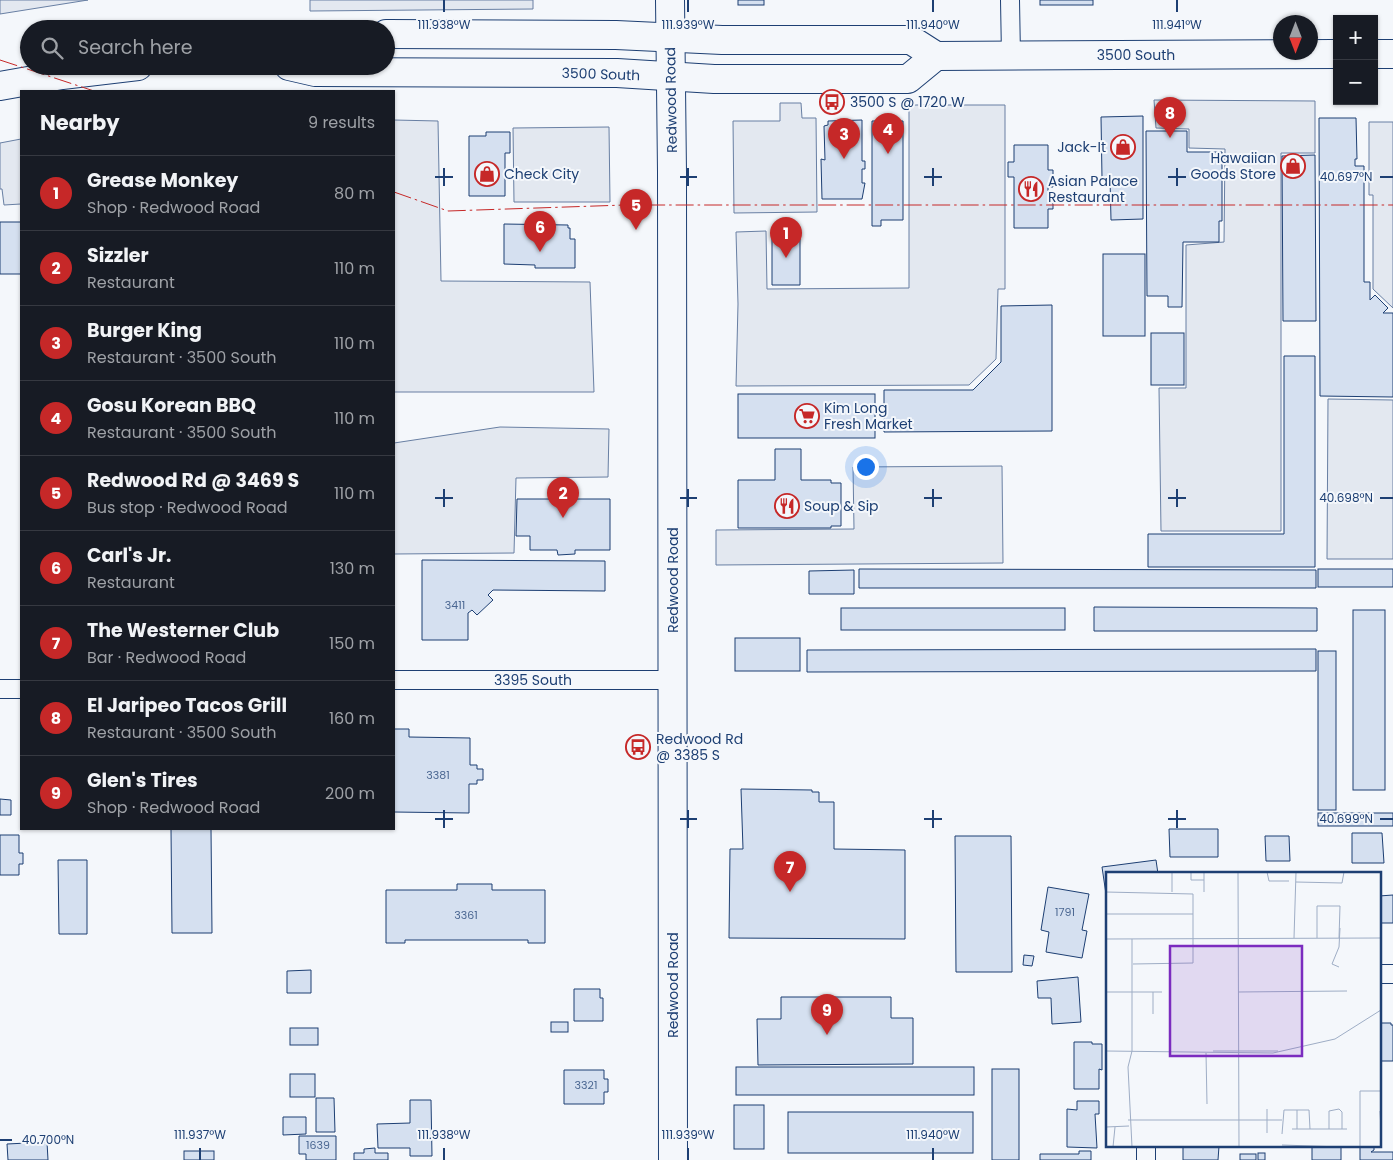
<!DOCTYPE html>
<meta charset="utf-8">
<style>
:root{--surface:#171b24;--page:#20242c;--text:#f1f3f6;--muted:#9ea1a6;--line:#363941;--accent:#c62828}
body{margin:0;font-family:Poppins,sans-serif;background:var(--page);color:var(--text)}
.controls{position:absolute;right:15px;top:15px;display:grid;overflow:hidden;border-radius:0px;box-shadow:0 1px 4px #0004}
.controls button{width:45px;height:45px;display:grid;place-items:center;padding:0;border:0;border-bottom:1px solid var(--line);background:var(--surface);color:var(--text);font:25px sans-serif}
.compass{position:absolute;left:1273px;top:15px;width:45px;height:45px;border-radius:50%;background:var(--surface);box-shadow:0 1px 4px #0004;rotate:180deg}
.you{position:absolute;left:865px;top:466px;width:18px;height:18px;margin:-12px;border:4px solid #fff;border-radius:50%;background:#1a73e8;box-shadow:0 0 0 8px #1a73e833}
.badge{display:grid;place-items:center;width:32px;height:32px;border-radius:50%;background:var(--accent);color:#fff;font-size:16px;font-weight:700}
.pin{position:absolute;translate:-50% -41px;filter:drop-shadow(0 1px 2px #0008)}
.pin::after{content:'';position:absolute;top:26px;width:18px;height:15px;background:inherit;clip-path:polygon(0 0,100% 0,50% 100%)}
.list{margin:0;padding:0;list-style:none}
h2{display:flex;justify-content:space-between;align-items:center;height:65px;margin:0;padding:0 20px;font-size:21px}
h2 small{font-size:16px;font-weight:400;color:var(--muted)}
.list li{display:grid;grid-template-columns:32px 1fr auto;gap:15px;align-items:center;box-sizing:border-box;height:75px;padding:0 20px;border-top:1px solid var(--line)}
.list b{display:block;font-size:19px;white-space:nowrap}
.list p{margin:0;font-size:16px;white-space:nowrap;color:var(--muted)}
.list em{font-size:16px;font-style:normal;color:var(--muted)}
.icon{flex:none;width:28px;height:28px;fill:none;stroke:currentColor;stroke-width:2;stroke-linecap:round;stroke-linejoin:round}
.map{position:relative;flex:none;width:1393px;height:1160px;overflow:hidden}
.search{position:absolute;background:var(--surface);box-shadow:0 1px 4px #0004;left:20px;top:20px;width:375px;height:55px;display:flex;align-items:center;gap:12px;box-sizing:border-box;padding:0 18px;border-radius:28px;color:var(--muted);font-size:19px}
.panel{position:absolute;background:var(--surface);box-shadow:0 1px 4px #0004;left:20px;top:90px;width:375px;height:740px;border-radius:0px}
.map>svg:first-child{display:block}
.parking{fill:#e3e8f0;stroke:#687fa3}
.building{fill:#d5e0f0;stroke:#1d3f73}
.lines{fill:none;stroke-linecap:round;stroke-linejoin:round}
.minor-casing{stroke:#1d3f73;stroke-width:20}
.primary-casing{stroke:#1d3f73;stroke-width:30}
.minor{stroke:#f4f7fb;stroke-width:18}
.primary{stroke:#f4f7fb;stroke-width:28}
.power{stroke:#c62828;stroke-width:1;stroke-dasharray:18 4 2.5 4;stroke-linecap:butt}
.ticks{fill:none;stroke:#1d3f73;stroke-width:2}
.labels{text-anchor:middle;stroke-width:4;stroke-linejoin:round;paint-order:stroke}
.number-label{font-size:11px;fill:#4b6792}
.street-label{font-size:14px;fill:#1d3f73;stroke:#f4f7fb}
.poi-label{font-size:14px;fill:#1d3f73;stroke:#f4f7fb;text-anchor:start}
.inset-road{fill:none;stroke:#9eadc5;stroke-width:1}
.view{fill:#7b2cbf;fill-opacity:0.15;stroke:#7b2cbf;stroke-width:2.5}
.inset-edge{fill:none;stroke:#1d3f73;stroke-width:2.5}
.ticks-label{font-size:12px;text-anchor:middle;fill:#1d3f73;stroke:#f4f7fb;stroke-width:4;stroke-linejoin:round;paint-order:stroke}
</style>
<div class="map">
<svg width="1393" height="1160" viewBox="0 0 1393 1160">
<rect width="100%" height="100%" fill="#f4f7fb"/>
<g class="parking">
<path d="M0 0H88L0 14Z"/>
<path d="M310 0H533V9L310 11Z"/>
<path d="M1154 100 1315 101V153H1281V531H1161L1159 388H1186V245L1224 242 1225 149 1189 148V129L1156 128Z"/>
<path d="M780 103H801L802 118H816L817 212 734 213 733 121H780Z"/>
<path d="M909 105H1005V289H998L996 359 969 385 736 386 738 304 736 232 766 231 767 289 909 288Z"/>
<path d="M394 120 438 121 441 281 590 282 594 392H394Z"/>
<path d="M1369 122H1393V308L1373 289V195H1369Z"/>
<path d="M609 127 610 202H514L513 128Z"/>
<path d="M21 139V204L4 205 2 189H0V143Z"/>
<path d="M1328 399 1393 400V559H1327Z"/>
<path d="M500 427 609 429 608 477 516 478 514 553 394 554V443Z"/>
<path d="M1002 466 1003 563 716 565V530L854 529 853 467Z"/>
</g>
<g class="building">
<rect x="738" y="0" width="26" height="5"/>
<rect x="1040" y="0" width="53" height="5"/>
<path d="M1143 116V219L1111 220 1110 178H1102L1101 117Z"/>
<path d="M1319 118H1356L1357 159H1355V166H1364V282H1370V300L1375 295 1388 308 1383 313H1393V397L1320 396Z"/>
<path d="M862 120V161H865V169H862V183H865L862 199H822L821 159 825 160 824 126 828 125V121Z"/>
<path d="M872 121H903V220H881V226H872Z"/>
<path d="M1146 131H1187V152H1222V221H1219V242H1183L1182 307H1168V296H1147Z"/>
<path d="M486 132H510V153H505V196H469V136H486Z"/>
<path d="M1014 145H1048V170H1053V187H1048V191H1053V209H1048V228H1014V177H1008V162H1014Z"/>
<path d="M1315 155 1316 321H1283L1282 156Z"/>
<rect x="0" y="222" width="21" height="52"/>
<path d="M504 224 568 225V228H570V239H575V268H535V265L504 264Z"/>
<path d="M800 231V285H772V232Z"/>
<rect x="1103" y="254" width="42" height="82"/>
<path d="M1052 305V431L884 432V390H973L1001 362V306Z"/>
<rect x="1151" y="333" width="33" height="52"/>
<path d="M1284 356H1315V567H1148V534H1284Z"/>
<rect x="738" y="394" width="137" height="44"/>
<path d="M775 449H801V480H831V483H841V526H831V528H738V480H775Z"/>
<path d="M517 499H610V550H575V554L558 555 557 550H530V536H516Z"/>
<path d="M422 560 605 561V591L493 590 488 595 493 600 477 615 472 610 468 613V640H422Z"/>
<path d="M859 569 1316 570V588H859Z"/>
<rect x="1318" y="569" width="75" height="18"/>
<path d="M854 570V594H809V571Z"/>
<path d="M1094 607 1317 608V631H1094Z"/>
<rect x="841" y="608" width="224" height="22"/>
<rect x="1353" y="610" width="32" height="180"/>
<rect x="735" y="638" width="65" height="33"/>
<path d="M1316 649V671L807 672V650Z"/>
<rect x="1318" y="651" width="18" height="159"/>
<path d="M394 729H409V737L470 738V765H477V769H483V780H477V784H469V813L394 812Z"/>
<path d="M741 789 812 790V792H819V802H834V849L905 850V939L729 938 730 849H743Z"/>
<path d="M0 799 11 800V815H0Z"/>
<rect x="1318" y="813" width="75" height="13"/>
<path d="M171 829H211L212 933H172Z"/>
<path d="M1169 829H1218V857H1170Z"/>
<path d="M1352 833H1382L1384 863H1352Z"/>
<path d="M0 835H19V853H23V864H19V875H0Z"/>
<path d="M955 836H1011L1012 972H956Z"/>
<path d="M1265 836H1289L1290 861H1266Z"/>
<path d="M58 860H87V934H59Z"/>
<path d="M1156 860 1158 874H1107V901L1102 867Z"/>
<path d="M457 884H492V890H545V943H528V940H405V943H386V890H457Z"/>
<path d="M1048 887 1089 894 1082 930 1087 931 1082 958 1046 952 1049 932 1041 930Z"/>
<path d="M1393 895V923H1379V896Z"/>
<path d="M1024 955 1034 956 1032 966 1023 965Z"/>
<path d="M311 970V993H287V971Z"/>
<path d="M1078 977 1081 1022 1052 1024 1051 998H1038L1037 981Z"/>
<path d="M574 989H600V998H603V1021H574Z"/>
<path d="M781 997H891V1018H913V1064L758 1065 757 1019H781Z"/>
<rect x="551" y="1022" width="17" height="10"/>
<path d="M1379 1023H1391V1025H1393V1061H1379Z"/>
<rect x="290" y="1028" width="28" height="17"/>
<path d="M1074 1042H1092V1044H1102V1070L1099 1069V1089H1074Z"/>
<rect x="736" y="1067" width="238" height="28"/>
<rect x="992" y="1069" width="27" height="91"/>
<path d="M564 1070H604V1079H608V1092H604V1104H564Z"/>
<rect x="290" y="1074" width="25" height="23"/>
<path d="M316 1098H334L335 1132H316Z"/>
<path d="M410 1100H431L432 1156H410V1148H378L377 1124 410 1123Z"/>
<path d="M1077 1101H1099V1114H1095L1097 1148 1067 1147V1109L1077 1110Z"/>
<rect x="734" y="1105" width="30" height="44"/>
<rect x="788" y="1112" width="185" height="41"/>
<path d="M283 1117H306V1134L283 1135Z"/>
<path d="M299 1136H336V1160H306V1154H299Z"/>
<path d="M47 1142 48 1160H8L7 1144Z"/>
<path d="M1183 1146H1219L1218 1160H1183Z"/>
<rect x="1312" y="1146" width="29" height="14"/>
<path d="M1360 1146H1374V1150L1371 1152H1393V1160H1360Z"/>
<path d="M375 1148V1153H388V1160H354V1153H364V1149Z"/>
<rect x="184" y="1151" width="30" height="9"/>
<path d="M1079 1151H1091V1160H1040V1154H1079Z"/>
<rect x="1258" y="1153" width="7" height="7"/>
<rect x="1240" y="1154" width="16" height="6"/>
</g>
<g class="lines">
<defs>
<g id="minor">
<path d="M1010 0 1011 56"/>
<path d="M394 680H673"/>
<path d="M0 689H21"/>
<path d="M1379 974H1393"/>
<path d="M1146 1146V1160"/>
</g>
<g id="primary">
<path d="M670 0 672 172 673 1160"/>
<path d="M386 34 616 35 722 40H911L936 56 1337 54"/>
<path d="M1374 54H1393"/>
<path d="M289 66 315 72 617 73 714 79H908L936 56"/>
<path d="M0 86 62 75 138 66"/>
</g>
</defs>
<use href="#minor" class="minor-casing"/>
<use href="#primary" class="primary-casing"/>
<use href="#minor" class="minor"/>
<use href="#primary" class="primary"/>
<g class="power">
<path d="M0 60 94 91"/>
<path d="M394 192 448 211 625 205H1393"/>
</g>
</g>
<path class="ticks" d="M444 0V12M688 0V12M933 0V12M1177 0V12M444 168V186M688 168V186M933 168V186M1177 168V186M435 177H453M680 177H697M924 177H942M1168 177H1186M1380 177H1393M444 489V507M688 489V507M933 489V507M1177 489V507M435 498H453M680 498H697M924 498H942M1168 498H1186M1380 498H1393M444 810V828M688 810V828M933 810V828M1177 810V828M435 819H453M680 819H697M924 819H942M1168 819H1186M1380 819H1393M0 1140H12M200 1148V1160M444 1148V1160M688 1148V1160M933 1148V1160"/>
<defs>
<symbol id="bus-ring" viewBox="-11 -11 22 22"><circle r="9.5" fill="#f4f7fb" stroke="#c62828" stroke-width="1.5"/><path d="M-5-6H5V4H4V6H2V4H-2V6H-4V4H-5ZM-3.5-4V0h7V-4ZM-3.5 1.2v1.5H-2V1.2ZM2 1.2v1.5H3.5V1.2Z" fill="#c62828"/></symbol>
<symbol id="shop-ring" viewBox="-11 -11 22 22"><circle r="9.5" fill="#f4f7fb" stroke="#c62828" stroke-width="1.5"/><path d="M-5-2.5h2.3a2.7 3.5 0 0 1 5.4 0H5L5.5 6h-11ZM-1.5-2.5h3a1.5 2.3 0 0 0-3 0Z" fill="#c62828"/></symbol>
<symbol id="restaurant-ring" viewBox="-11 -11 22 22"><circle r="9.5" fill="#f4f7fb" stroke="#c62828" stroke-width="1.5"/><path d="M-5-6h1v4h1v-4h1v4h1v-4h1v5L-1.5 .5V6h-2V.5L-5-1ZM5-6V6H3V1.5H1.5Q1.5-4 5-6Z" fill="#c62828"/></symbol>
<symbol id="supermarket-ring" viewBox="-11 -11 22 22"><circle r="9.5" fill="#f4f7fb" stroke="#c62828" stroke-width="1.5"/><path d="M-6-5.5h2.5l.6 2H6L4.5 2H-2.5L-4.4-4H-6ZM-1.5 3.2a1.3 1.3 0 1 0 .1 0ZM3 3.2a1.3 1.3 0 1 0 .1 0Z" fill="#c62828"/></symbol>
</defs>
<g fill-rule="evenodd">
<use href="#bus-ring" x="818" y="88" width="28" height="28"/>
<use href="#shop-ring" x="1109" y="133" width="28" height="28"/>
<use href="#shop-ring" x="1279" y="152" width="28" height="28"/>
<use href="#shop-ring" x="473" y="160" width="28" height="28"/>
<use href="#restaurant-ring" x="1017" y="175" width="28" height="28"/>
<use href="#supermarket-ring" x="793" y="402" width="28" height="28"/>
<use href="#restaurant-ring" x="773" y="492" width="28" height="28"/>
<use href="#bus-ring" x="624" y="733" width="28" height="28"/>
</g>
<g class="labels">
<g class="number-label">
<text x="455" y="609">3411</text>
<text x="438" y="779">3381</text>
<text x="1065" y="916">1791</text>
<text x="466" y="919">3361</text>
<text x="586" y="1089">3321</text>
<text x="318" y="1149">1639</text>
</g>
<g class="street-label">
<text x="1136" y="60">3500 South</text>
<text transform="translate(601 74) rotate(2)" y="5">3500 South</text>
<text transform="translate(671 100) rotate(-91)" y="5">Redwood Road</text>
<text transform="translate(673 580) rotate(-90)" y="5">Redwood Road</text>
<text x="533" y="685">3395 South</text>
<text transform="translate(673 985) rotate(-90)" y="5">Redwood Road</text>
</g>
<g class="poi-label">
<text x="850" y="107">3500 S @ 1720 W</text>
<text x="1106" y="152" text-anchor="end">Jack-It</text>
<text x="1276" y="163" text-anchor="end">Hawaiian<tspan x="1276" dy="16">Goods Store</tspan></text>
<text x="504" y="179">Check City</text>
<text x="1048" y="186">Asian Palace<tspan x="1048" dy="16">Restaurant</tspan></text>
<text x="824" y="413">Kim Long<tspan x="824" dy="16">Fresh Market</tspan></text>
<text x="804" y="511">Soup &amp; Sip</text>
<text x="656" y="744">Redwood Rd<tspan x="656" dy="16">@ 3385 S</tspan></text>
</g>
</g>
<g transform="translate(1106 872)">
<rect width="275" height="275" fill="#f4f7fb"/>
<path class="inset-road" d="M66 0V20M85 0V8H98M98 0V20M132 0 133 275M161 0 163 9H183M190 10 236 11 238 0M0 20 87 22V91L27 92M0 42H87M188 66 190 0M211 66V34H234L233 66M0 67 275 66M233 95 226 92 233 75 234 56M0 120H56M47 120V142M132 120 241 119M0 179 167 181 229 167 275 138M107 179H172M100 181 101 232M161 237V261M191 238V257M274 239 275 257M22 248H176M0 255 23 254M186 257H241M223 257V239L233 237 236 240V257M176 262 178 238H203L204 257M176 273 235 275M7 275 9 255M26 275 22 195 26 179V67M254 275V219H275"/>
<path class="view" d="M64 74H196V184H64Z"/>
<rect width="275" height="275" class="inset-edge"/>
</g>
<g class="ticks-label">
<text x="444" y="29">111.938°W</text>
<text x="688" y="29">111.939°W</text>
<text x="933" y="29">111.940°W</text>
<text x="1177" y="29">111.941°W</text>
<text x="1346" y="181">40.697°N</text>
<text x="1346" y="502">40.698°N</text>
<text x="1346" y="823">40.699°N</text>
<text x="200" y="1139">111.937°W</text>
<text x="444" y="1139">111.938°W</text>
<text x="688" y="1139">111.939°W</text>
<text x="933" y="1139">111.940°W</text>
<text x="48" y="1144">40.700°N</text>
</g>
</svg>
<div class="controls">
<button>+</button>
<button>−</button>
</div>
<svg class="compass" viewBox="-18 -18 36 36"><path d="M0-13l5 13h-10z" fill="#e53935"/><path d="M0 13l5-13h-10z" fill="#9ea1a6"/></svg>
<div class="you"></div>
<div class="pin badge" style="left:786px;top:258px">1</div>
<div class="pin badge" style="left:563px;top:518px">2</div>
<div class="pin badge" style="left:844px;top:159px">3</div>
<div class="pin badge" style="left:888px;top:154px">4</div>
<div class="pin badge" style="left:636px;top:230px">5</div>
<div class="pin badge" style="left:540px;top:252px">6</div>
<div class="pin badge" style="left:790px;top:892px">7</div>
<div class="pin badge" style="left:1170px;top:138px">8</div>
<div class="pin badge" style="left:827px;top:1035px">9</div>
<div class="search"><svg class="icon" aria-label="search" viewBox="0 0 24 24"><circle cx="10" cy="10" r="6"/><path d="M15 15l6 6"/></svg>Search here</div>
<section class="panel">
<h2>Nearby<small>9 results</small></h2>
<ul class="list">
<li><span class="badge">1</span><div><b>Grease Monkey</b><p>Shop · Redwood Road</p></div><em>80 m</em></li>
<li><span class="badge">2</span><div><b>Sizzler</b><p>Restaurant</p></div><em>110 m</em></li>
<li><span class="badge">3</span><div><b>Burger King</b><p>Restaurant · 3500 South</p></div><em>110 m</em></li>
<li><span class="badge">4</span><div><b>Gosu Korean BBQ</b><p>Restaurant · 3500 South</p></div><em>110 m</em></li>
<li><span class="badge">5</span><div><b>Redwood Rd @ 3469 S</b><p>Bus stop · Redwood Road</p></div><em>110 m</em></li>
<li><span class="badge">6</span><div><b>Carl's Jr.</b><p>Restaurant</p></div><em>130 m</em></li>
<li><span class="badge">7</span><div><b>The Westerner Club</b><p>Bar · Redwood Road</p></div><em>150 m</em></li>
<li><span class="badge">8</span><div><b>El Jaripeo Tacos Grill</b><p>Restaurant · 3500 South</p></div><em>160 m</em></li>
<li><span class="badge">9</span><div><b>Glen's Tires</b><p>Shop · Redwood Road</p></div><em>200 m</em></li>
</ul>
</section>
</div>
